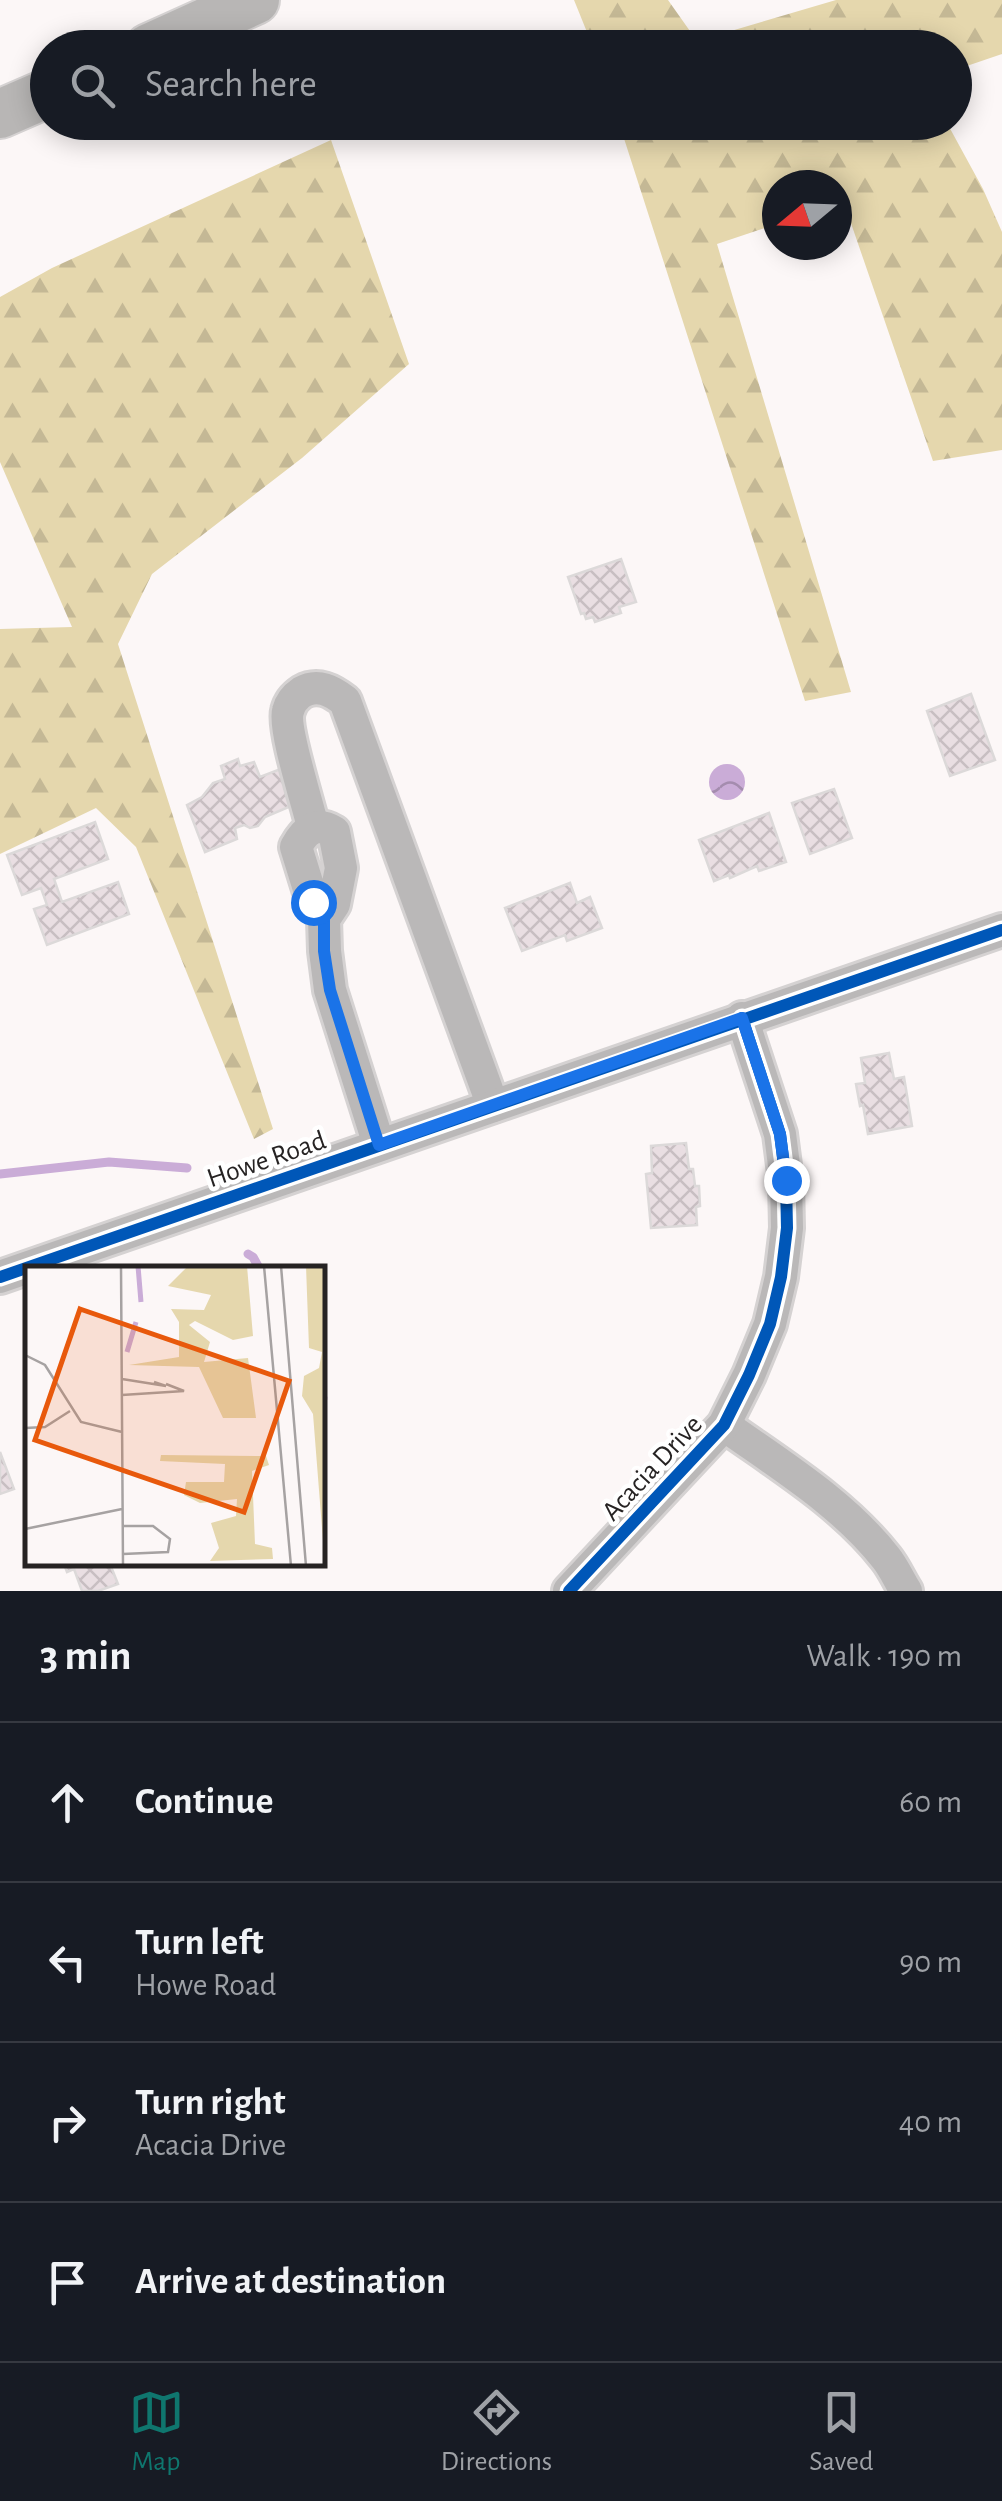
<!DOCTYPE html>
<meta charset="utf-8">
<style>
:root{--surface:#171b24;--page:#20242c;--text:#f1f3f6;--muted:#9ea1a6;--line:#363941;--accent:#0f766e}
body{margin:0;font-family:"Alegreya Sans",sans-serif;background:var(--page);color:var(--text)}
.compass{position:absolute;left:762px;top:170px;width:90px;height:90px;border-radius:50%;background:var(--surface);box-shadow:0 5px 25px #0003;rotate:251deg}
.stop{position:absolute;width:30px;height:30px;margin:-22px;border:8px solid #1a73e8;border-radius:50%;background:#fff}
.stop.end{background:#1a73e8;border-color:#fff;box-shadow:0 2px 10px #0008}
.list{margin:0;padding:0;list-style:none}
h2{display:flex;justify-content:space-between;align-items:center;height:130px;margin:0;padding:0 40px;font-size:42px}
h2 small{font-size:32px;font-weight:400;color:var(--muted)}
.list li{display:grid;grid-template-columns:65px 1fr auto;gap:30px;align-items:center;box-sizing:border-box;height:160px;padding:0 40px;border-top:2px solid var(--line)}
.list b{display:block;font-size:38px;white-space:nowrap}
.list p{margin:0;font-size:32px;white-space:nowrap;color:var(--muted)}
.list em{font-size:32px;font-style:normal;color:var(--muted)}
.icon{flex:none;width:55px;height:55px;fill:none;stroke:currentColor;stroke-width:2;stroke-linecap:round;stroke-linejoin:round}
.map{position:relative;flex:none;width:1002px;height:1591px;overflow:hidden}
.search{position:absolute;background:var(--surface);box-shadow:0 5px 25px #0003;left:30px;right:30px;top:30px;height:110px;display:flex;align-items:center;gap:25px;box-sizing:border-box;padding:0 35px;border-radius:55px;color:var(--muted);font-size:38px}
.sheet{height:770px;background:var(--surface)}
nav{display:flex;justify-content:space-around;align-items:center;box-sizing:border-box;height:140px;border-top:2px solid var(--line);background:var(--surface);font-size:28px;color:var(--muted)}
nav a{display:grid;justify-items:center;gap:5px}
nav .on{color:var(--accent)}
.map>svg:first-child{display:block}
.forest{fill:url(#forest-firs)}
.water{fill:url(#water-waves)}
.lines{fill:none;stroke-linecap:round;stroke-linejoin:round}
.stream{stroke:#caacd7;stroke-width:9}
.building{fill:url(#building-cross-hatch);stroke:#dcd9d9;stroke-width:2.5}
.minor-casing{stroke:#d5d2d2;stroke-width:38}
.highway-casing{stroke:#d5d2d2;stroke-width:52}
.minor{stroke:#bab8b8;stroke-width:32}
.highway{stroke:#b8b6b5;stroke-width:48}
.cycleway-casing{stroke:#fff;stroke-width:19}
.cycleway{stroke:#0057b8;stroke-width:12}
.route{stroke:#1a73e8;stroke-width:12}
.labels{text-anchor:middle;stroke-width:9;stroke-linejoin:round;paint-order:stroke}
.street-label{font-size:28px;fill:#262323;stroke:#fff}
.inset-river{fill:none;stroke:#caacd7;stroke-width:5}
.inset-road{fill:none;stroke:#a6a2a2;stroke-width:2.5}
.view{fill:#e8590c;fill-opacity:0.15;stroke:#e8590c;stroke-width:5}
.inset-edge{fill:none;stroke:#262323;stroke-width:5}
</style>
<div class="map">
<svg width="1002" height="1591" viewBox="0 0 1002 1591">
<defs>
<pattern id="forest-firs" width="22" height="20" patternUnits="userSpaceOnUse" patternTransform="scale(2.5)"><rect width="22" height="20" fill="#e5d7ad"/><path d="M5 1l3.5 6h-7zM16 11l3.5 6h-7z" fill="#c4b895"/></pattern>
<pattern id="water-waves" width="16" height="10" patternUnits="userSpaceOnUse" patternTransform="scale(2.5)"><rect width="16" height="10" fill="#caacd7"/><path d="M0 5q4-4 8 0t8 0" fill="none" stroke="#a48cae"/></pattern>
<pattern id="building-cross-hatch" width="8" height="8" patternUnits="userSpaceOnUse" patternTransform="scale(2.5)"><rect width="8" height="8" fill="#e9dee2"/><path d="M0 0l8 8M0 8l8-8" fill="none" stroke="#c8bec2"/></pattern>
</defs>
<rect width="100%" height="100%" fill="#fcf7f7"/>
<g class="forest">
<path d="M574 0H668L697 41 836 0H1002V54L955 70 954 48 593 47Z"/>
<path d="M619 123H947L983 189 1002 232V450L933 461 844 203 837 205V185H777V224L717 244 851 692 805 701Z"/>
<path d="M331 140 409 364 302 458 152 574 118 644 273 1129 254 1139 136 847 96 808 0 854V629L72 627 0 462V297L52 268Z"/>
</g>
<circle class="water" cx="727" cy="782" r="18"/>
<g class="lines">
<g class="stream">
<path d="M0 1174 109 1162 187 1168"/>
<path d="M248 1254 253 1257 259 1268"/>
<path d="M322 1396 323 1398"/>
</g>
</g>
<g class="building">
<path d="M621 559 636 602 619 607 621 613 595 622 593 617 586 619 584 613 581 614 568 577Z"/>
<path d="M971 694 995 760 950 776 927 711Z"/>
<path d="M238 759 240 766 254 762 260 777 286 767 298 803 265 817 258 826 250 828 244 825 235 828 237 839 205 852 187 805 202 797 213 783 225 779 221 766Z"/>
<path d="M834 789 852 838 810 854 792 803Z"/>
<path d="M769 813 786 862 759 871 757 866 730 878 729 875 714 881 699 840Z"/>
<path d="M95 822 108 859 54 879 62 902 118 882 129 914 47 945 34 909 47 905 41 888 22 895 7 855Z"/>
<path d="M570 883 577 903 590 897 602 928 567 941 565 935 522 951 505 908Z"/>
<path d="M889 1053 894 1079 904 1077 912 1126 868 1134 863 1105 860 1106 856 1084 865 1083 861 1058Z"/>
<path d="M686 1143 689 1169H693L695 1186H699L700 1206 696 1207 697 1225 651 1228 646 1174 652 1173 651 1146Z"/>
<path d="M0 1452 14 1489 0 1494Z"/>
<path d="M64 1564H110L118 1584 98 1591H82L74 1569 67 1572Z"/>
</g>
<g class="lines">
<defs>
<g id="minor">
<path d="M313 827C308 805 283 728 288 711 290 703 296 696 302 692 318 683 332 691 345 701L493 1106"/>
<path d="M324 919 313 902 296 847C305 830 316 821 334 832L341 868 334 904 324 919 325 951 330 990 379 1145"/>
<path d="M0 1277 1002 930"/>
<path d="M724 1425C780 1465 843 1503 886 1558 894 1568 899 1580 906 1591"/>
<path d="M569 1591 724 1425 749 1375 770 1324 781 1277 787 1228 786 1181 780 1134 742 1018"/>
</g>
<g id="highway">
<path d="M149 48 255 0"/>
<path d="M0 114 48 93"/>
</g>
</defs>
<use href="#minor" class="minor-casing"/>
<use href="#highway" class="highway-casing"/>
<use href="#minor" class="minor"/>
<use href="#highway" class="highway"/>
<defs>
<g id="cycleway">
<path d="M0 1277 1002 930"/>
<path d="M569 1591 724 1425 749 1375 770 1324 781 1277 787 1228 786 1181 780 1134 742 1018"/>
</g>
</defs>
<use href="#cycleway" class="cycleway-casing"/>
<use href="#cycleway" class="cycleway"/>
</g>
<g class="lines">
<path class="route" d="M313 902 324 919V951L330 990 379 1145 742 1018 780 1134 786 1180"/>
</g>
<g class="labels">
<g class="street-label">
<text transform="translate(266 1158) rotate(-19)" y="10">Howe Road</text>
<text transform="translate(651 1467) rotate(-47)" y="10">Acacia Drive</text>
</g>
</g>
<g transform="translate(25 1266)">
<rect width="300" height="300" fill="#fcf7f7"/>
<path d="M163 0H222L228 70 208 74 170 55 164 59 185 76 179 96 223 92 231 152H198L174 101 104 99 154 91V56L146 43 179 44 186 29 143 20ZM281 0H300V300L288 148 277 130 279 110 294 102 297 86 284 82ZM136 189 241 190 244 199 227 205 230 278 247 282 248 293 185 295 194 282 186 257 211 250 212 233 175 237 159 229 161 216H199L200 198 135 195Z" fill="#e5d7ad"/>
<path class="inset-river" d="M113 0 116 36M102 86 111 56"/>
<path class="inset-road" d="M96 0 98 300M239 0 266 300M256 0 281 300M0 89 20 99 56 156 97 166M97 113 141 120 129 116M97 129 159 125 141 118M0 162 20 161 45 145M97 260H128L145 273 143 286 98 288M0 263 97 243"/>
<path class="view" d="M55 43 264 115 219 246 10 174Z"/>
<rect width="300" height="300" class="inset-edge"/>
</g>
</svg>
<svg class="compass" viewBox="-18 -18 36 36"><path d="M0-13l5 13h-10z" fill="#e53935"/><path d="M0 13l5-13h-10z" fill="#9ea1a6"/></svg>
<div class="stop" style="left:313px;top:902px"></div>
<div class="stop end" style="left:786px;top:1180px"></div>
<div class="search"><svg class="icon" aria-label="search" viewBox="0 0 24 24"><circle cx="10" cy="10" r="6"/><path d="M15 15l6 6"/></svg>Search here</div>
</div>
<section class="sheet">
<h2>3 min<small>Walk · 190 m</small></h2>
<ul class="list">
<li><svg class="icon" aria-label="ahead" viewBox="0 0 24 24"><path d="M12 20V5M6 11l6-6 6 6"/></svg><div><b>Continue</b></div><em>60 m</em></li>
<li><svg class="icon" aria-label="left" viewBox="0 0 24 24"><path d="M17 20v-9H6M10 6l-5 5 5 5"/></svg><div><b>Turn left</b><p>Howe Road</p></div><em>90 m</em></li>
<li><svg class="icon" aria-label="right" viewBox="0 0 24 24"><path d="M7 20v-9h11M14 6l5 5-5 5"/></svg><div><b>Turn right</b><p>Acacia Drive</p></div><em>40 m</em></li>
<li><svg class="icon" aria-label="arrive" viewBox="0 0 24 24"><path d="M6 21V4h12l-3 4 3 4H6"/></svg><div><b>Arrive at destination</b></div></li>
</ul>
</section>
<nav>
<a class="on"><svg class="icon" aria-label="map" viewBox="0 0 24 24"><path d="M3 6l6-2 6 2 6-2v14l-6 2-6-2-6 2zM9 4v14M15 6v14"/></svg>Map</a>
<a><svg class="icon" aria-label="directions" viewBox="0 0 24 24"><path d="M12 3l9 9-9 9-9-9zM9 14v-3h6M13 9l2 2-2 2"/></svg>Directions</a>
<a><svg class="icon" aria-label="saved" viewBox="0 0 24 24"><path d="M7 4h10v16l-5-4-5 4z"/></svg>Saved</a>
</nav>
